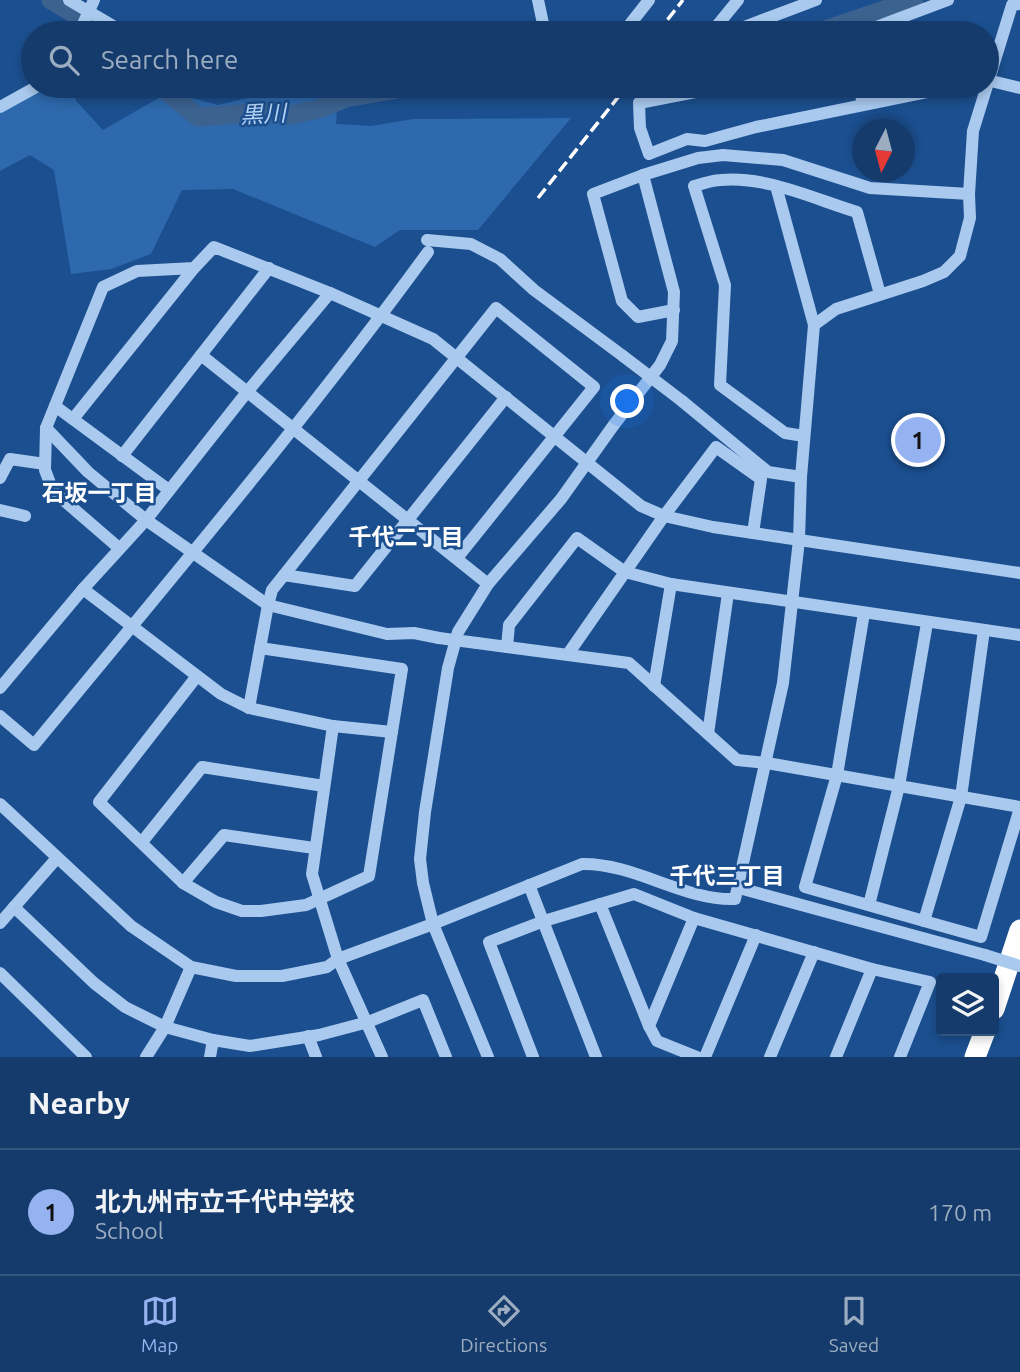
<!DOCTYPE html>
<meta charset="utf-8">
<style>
:root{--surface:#143b6b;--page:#1d4271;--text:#f1f3f6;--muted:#9dadc1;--line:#33557e;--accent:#95b2f1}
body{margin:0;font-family:Ubuntu,"Noto Sans JP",sans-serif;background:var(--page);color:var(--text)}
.controls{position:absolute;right:21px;bottom:21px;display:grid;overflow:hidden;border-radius:7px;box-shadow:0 4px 10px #0003}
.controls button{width:63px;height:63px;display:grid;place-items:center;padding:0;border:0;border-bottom:2px solid var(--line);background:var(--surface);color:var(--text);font:35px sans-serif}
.compass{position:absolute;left:852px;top:119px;width:63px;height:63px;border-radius:50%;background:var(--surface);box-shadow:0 4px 10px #0003;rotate:186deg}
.you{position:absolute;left:628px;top:402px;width:24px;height:24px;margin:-18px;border:5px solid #fff;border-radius:50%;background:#1a73e8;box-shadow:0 0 0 10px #1a73e833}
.badge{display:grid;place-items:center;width:46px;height:46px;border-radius:50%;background:var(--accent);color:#111;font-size:23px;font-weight:700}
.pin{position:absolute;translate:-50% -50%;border:4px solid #fff;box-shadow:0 2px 7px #0006}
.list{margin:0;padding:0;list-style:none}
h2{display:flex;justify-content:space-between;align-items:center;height:91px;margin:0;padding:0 28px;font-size:30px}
h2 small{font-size:23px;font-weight:400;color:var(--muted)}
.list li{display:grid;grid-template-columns:46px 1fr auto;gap:21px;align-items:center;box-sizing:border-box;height:126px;padding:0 28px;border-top:2px solid var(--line)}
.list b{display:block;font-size:26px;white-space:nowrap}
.list p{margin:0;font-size:23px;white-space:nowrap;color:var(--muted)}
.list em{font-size:23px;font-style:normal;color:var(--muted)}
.icon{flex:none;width:38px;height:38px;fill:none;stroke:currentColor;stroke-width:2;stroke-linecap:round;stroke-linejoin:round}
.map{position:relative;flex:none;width:1020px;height:1057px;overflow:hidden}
.search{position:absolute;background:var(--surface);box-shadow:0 4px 10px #0003;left:21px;right:21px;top:21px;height:77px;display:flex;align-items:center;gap:18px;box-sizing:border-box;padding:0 24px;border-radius:38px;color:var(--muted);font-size:26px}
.sheet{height:217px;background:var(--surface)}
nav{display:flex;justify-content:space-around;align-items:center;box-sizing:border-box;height:98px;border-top:2px solid var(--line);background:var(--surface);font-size:19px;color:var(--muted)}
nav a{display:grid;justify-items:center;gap:4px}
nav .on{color:var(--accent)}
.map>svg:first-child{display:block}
.green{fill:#2e69ad}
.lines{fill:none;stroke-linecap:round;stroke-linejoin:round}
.river{stroke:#3c6290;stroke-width:19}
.minor{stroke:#a9c9ee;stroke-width:12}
.highway{stroke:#fff;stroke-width:21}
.rail{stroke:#fff;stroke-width:3.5;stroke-dasharray:12 5;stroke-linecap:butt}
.minor-bridge{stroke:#a9c9ee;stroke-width:12}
.labels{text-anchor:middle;stroke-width:5;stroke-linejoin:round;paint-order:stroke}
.water-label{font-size:23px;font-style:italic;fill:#b5d3f5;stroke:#1b4f8f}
.neighbourhood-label{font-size:23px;font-weight:bold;fill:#fff;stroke:#1b4f8f}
</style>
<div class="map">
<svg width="1020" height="1057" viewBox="0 0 1020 1057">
<rect width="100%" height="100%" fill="#1b4f8f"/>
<path class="green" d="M47 86H70L77 102 103 130 169 92 218 105 298 86H338L336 124 371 126 413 119 571 118 478 230H400L375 247 233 189 182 190 151 254 111 269 71 274 54 170 30 155 0 171V107Z"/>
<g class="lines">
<g class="river">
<path d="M51 0 107 33"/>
<path d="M816 33 914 0"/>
<path d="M160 86 198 117 265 112 290 115 319 109 346 98 415 86"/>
<path d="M625 86H670"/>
</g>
<g class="minor">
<path d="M69 0 125 33"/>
<path d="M538 0 545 33"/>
<path d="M79 33 94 0"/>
<path d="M623 33 649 0"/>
<path d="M711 33 738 0"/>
<path d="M728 33 816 0"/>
<path d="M860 33 948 0"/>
<path d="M987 80 1020 88"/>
<path d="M726 86 639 103 640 128 649 154 687 139 705 141 756 127 956 86"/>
<path d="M859 86 863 104"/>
<path d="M0 107 38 86"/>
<path d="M776 186 814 325"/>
<path d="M427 240 471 244 500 259 534 290 623 356"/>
<path d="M674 310 638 317 622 301 593 194 643 175 698 158 723 155 783 160 870 188 969 194"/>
<path d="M201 355 488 584"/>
<path d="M682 401 768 472 801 477"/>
<path d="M55 406 169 490"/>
<path d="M73 419 194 268"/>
<path d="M46 428 88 472 146 520 268 605 387 634 414 633 439 638"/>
<path d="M804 436 785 433 720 385 725 285 694 186C703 184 712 180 721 180 767 176 814 199 857 212L880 294"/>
<path d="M122 456 269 268"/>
<path d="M0 478 10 459 45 464"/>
<path d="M0 510 25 516"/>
<path d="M119 548 53 491 45 470 46 428 103 287 137 271 194 268 214 247 330 293 433 339 641 506 664 516 713 527 1020 573"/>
<path d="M284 575 496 308 594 387 457 558"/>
<path d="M83 589 221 694 249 708 333 726 312 874 338 959 382 1057"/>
<path d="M864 613 837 775 805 887 924 921 961 797 984 630"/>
<path d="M477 643 629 663 737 760 767 763 1020 807"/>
<path d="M507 647 509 625 577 538 625 572 671 584 1020 635"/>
<path d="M568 654 664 516 716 447 761 479 753 533"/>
<path d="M197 676 99 802 183 883 216 902 242 911H261L306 905 369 876 402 669 260 648"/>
<path d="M654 686 671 584"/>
<path d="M0 688 83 589 146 520 247 392 330 293"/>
<path d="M249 708 268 605 272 590 284 575 355 586 506 397"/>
<path d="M0 716 34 745C168 582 304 422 428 252"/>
<path d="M333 726 392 732"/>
<path d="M708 734 728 593"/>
<path d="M0 804 131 926 191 967 236 976H282L327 967 338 959 433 924 582 864C635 863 684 901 735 899L783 683 799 540 801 477 814 325 836 309 923 281 944 272 960 256 970 218 969 194 973 131 1012 5 1020 4"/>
<path d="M142 842 202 767 324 786"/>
<path d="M183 883 224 835 314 848"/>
<path d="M529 885 596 1057"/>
<path d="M739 888 985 955"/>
<path d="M600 904 649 1026"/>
<path d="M869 905 899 786 927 623"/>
<path d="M14 907 94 983 125 1007 165 1027 213 1040 250 1046 319 1035 368 1022 423 1000 446 1057"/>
<path d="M694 918 649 1026 657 1041 697 1057"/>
<path d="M924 921 981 937 1020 808"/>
<path d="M0 923 57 858"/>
<path d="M0 973 86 1057"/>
<path d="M308 1036 316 1057"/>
<path d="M146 1057 165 1027 191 967"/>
<path d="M210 1057 213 1040"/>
<path d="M488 1057 433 924 423 883 420 859 425 812 448 668 458 632 488 584 561 499 613 426 660 365 672 341 674 292 643 175"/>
<path d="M533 1057 489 942 544 921 634 894 694 918 872 969 930 982 900 1057"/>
<path d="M705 1057 756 935"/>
<path d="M770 1057 814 952"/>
<path d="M836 1057 872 969"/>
</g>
<g class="highway">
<path d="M994 1009 1020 930"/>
<path d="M975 1057 985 1031"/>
</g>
<g class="rail">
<path d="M657 33 683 0"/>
<path d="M538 198 627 86"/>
</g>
<g class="minor-bridge">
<path d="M623 356 682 401"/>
<path d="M439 638 477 643"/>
<path d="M985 955 1020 966"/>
</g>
</g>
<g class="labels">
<g class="water-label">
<text transform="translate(263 114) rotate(-3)" y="8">黒川</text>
</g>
<g class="neighbourhood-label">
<text x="99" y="501">石坂一丁目</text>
<text x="406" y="545">千代二丁目</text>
<text x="727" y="884">千代三丁目</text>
</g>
</g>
</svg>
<div class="controls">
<button><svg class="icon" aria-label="layers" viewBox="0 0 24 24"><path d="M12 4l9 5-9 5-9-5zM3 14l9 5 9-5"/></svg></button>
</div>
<svg class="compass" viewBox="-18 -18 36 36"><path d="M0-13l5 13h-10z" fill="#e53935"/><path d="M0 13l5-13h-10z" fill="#9dadc1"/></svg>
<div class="you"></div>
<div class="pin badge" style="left:918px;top:440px">1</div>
<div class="search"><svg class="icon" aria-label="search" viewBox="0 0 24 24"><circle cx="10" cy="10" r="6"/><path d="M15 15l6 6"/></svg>Search here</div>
</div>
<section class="sheet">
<h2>Nearby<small></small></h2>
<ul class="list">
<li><span class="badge">1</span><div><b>北九州市立千代中学校</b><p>School</p></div><em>170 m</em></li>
</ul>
</section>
<nav>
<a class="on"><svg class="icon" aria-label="map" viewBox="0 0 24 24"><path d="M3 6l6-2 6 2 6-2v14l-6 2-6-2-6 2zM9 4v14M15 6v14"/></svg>Map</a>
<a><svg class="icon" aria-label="directions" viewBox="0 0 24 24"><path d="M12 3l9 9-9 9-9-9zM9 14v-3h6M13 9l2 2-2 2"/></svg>Directions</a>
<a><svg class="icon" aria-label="saved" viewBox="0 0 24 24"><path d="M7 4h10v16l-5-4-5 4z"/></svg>Saved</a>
</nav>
